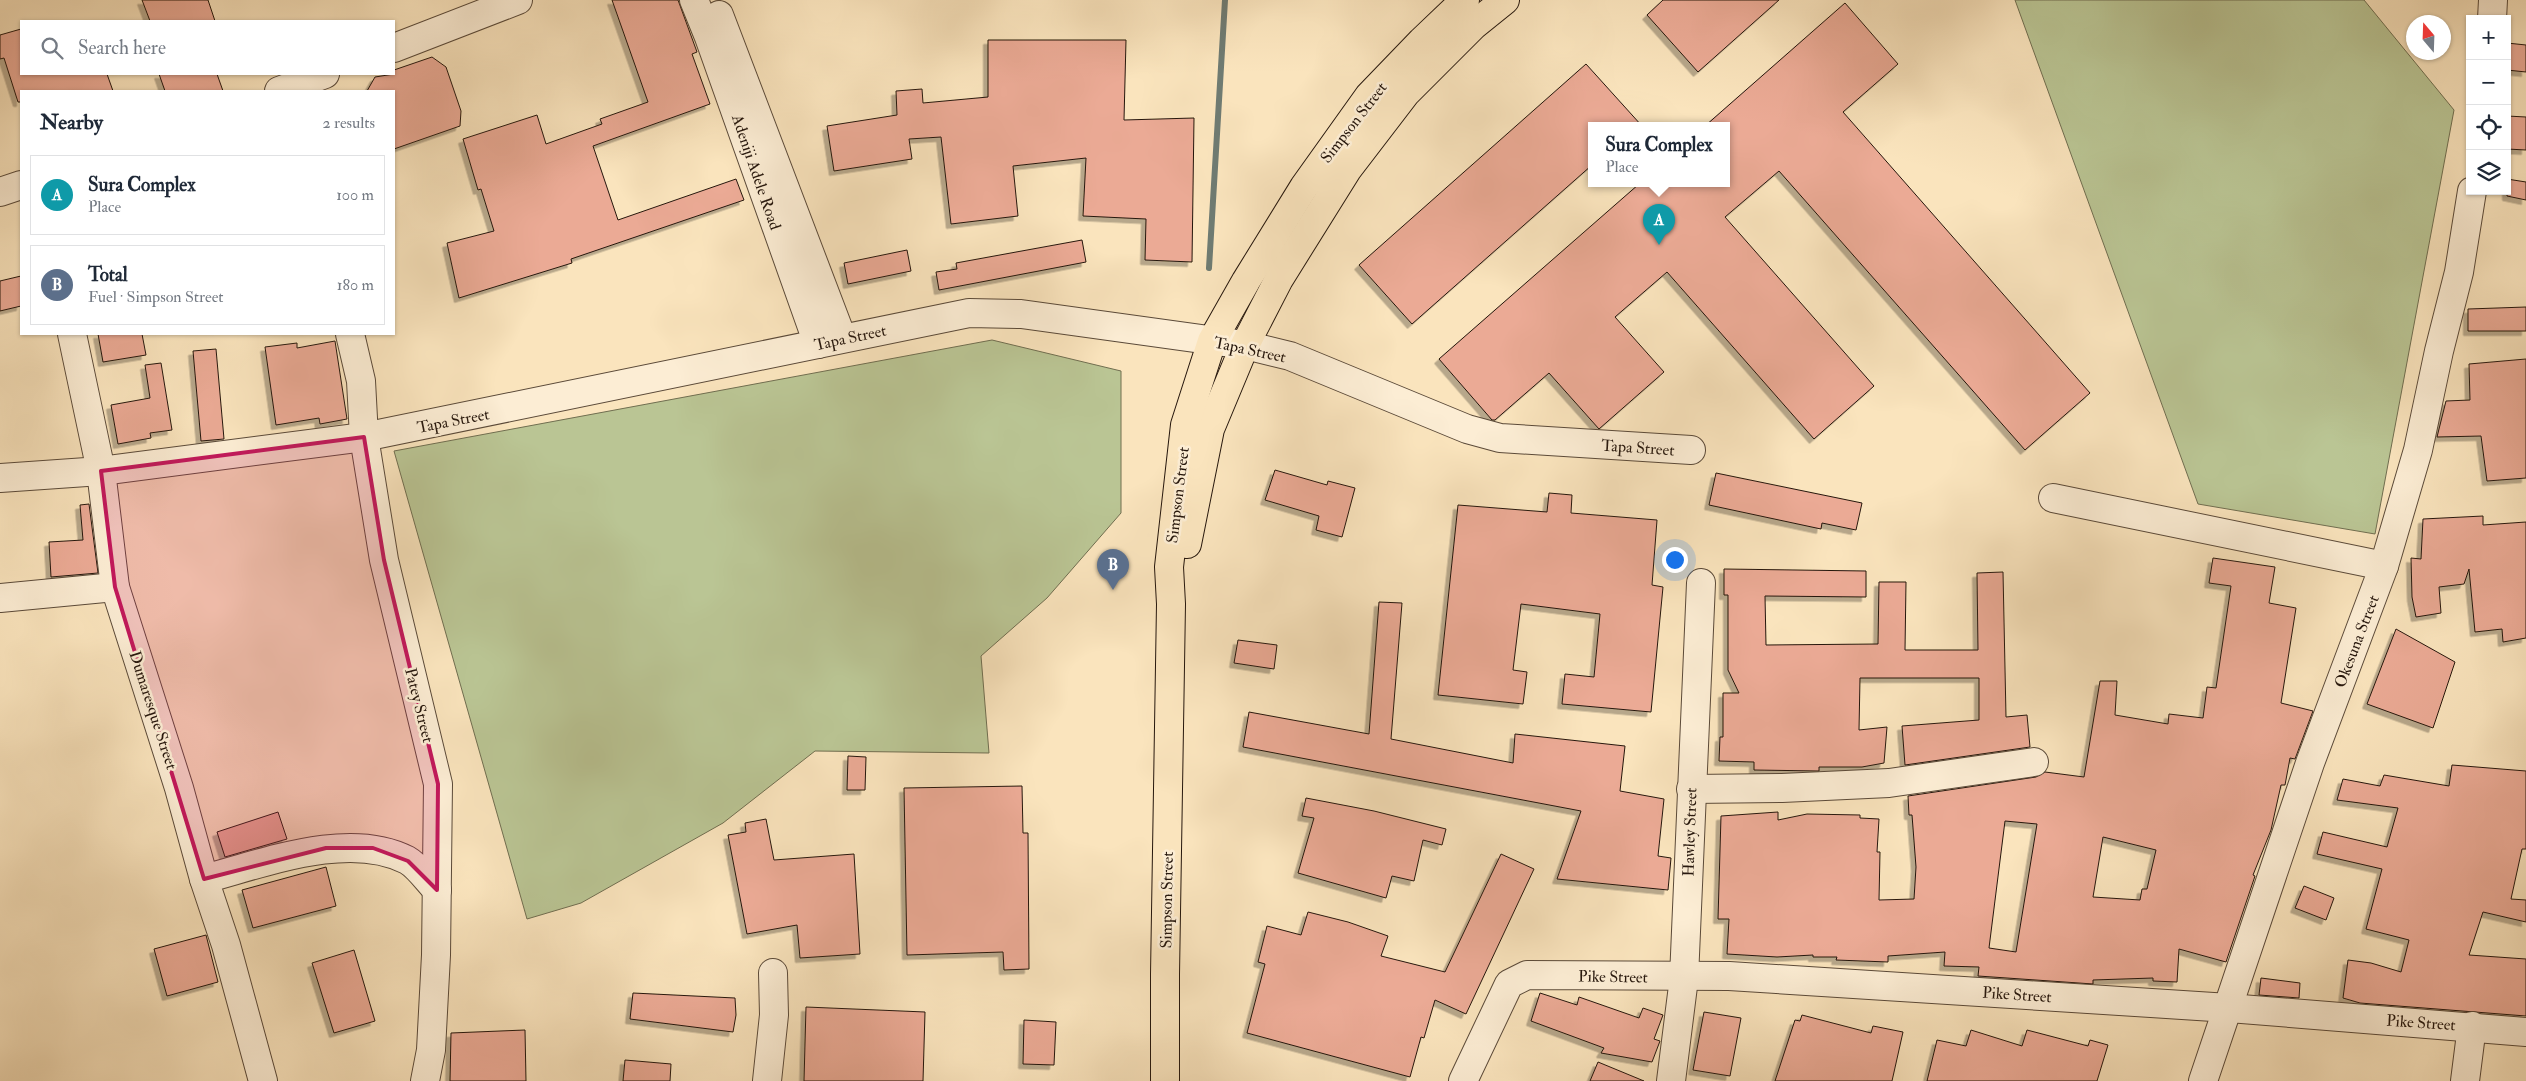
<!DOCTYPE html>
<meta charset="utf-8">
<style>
:root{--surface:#fff;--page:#f6f6f7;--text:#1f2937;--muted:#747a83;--line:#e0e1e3;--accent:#111827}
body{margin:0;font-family:"IM FELL Double Pica",serif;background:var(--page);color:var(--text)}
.controls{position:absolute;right:15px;top:15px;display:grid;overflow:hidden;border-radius:0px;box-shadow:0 1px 4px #0004}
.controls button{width:45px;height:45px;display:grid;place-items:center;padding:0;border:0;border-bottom:1px solid var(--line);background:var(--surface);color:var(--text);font:25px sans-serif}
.compass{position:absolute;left:2406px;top:15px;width:45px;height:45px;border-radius:50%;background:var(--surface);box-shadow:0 1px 4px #0004;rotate:341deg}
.you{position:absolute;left:1674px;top:559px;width:18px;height:18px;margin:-12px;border:4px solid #fff;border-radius:50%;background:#1a73e8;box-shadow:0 0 0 8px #1a73e833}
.badge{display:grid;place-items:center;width:32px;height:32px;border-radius:50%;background:var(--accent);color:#fff;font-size:16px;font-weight:700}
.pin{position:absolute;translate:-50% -41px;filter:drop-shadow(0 1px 2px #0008)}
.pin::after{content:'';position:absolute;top:26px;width:18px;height:15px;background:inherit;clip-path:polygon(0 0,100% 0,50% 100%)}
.popup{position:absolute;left:1588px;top:122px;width:142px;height:65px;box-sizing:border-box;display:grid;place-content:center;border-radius:0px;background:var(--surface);filter:drop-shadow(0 1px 4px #0005);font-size:16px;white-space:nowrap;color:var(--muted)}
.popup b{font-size:19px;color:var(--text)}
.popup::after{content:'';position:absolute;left:50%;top:100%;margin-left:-10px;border:10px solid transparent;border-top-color:var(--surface)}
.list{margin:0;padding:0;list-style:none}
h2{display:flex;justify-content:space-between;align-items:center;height:65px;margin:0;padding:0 20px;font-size:21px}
h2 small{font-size:16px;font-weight:400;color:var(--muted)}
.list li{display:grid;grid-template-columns:32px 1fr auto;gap:15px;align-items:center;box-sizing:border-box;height:80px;margin:0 10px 10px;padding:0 10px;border:1px solid var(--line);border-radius:0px}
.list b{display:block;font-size:19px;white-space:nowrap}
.list p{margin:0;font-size:16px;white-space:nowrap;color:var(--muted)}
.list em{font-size:16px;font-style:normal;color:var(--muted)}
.icon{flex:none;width:28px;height:28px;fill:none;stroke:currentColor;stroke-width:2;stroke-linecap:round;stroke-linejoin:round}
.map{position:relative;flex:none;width:2526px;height:1081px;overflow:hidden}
.search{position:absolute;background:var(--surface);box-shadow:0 1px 4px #0004;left:20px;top:20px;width:375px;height:55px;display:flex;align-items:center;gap:12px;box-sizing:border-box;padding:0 18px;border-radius:0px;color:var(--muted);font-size:19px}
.panel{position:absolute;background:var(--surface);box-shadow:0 1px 4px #0004;left:20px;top:90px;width:375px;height:245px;border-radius:0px}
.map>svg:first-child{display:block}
.green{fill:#bac594;stroke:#706e50}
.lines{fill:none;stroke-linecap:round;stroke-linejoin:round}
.stream{stroke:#6f7b72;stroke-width:6}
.building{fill:#ebaa95;stroke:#26170d;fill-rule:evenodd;filter:url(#shadow)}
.minor-casing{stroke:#5b4a39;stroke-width:30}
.major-casing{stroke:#26170d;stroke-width:30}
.minor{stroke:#fcedd4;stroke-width:28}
.major{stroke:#fae4bd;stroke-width:28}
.marked{fill:#c2185b;fill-opacity:0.2;stroke:#c2185b;stroke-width:4;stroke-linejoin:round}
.labels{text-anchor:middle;stroke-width:5;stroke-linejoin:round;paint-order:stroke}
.street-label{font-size:16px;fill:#26170d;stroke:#fcedd4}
</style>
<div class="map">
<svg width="2526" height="1081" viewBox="0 0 2526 1081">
<defs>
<filter id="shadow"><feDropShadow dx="-4.5" dy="4.5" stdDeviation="0" flood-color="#0004"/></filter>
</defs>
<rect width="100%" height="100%" fill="#fae4bd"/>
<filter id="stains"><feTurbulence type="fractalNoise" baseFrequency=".004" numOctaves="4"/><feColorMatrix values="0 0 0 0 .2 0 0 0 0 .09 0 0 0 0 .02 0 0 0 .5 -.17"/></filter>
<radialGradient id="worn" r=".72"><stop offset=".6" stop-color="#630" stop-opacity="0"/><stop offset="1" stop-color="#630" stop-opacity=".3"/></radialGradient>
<g class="green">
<path d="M2015 0H2364L2454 110 2375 534 2198 504Z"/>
<path d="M992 340 1121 371V513L1047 598 981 656 989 753 815 751 723 823 581 903 527 919 394 451Z"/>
</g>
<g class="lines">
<path class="stream" d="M1209 268 1225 0"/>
</g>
<g class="building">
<path d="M142 0H208L215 21H150Z"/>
<path d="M612 0H678L697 52 692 54 710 104 593 146 618 220 736 179 744 200 571 259 572 263 459 298 447 243 494 231 481 189 478 190 463 139 537 115 546 144 602 124 600 119 648 102Z"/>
<path d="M1663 0H1779L1698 72 1647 15Z"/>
<path d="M1845 3 1898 64 1843 112 2090 393 2025 450 1779 171 1725 217 1874 386 1814 439 1667 272 1615 317 1664 372 1599 429 1549 373 1495 420H1492L1439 359 1639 184H1726V126H1705Z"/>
<path d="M21 29V74H107L113 91H21V102H18L4 58 0 59V35Z"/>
<path d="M988 40H1126L1124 120 1194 118 1192 262 1145 260 1146 219 1083 216 1086 158 1013 166 1018 216 951 224 941 137 909 139 912 159 834 171 827 126 897 115 896 91 922 89 923 103 988 97Z"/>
<path d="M2507 43 2526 45V72L2507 70Z"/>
<path d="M432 57 446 67 461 111 460 126 394 149V91H367L375 77 394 74V70Z"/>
<path d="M1586 64 1642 126H1592V165L1412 324 1359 265Z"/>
<path d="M159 74H217L223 91H165Z"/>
<path d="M2507 116 2526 117V150L2507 149Z"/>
<path d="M2507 179 2526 182V200L2507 196Z"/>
<path d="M1082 240 1086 262 939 290 936 272 957 269 956 263Z"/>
<path d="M907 250 911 271 848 284 844 263Z"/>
<path d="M21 276V306L0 311V281Z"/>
<path d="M2526 307V331H2468V309Z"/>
<path d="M98 334H142L146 355 103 362Z"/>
<path d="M335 341 347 419 320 424 319 418 276 425 265 347 297 343V348Z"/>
<path d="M216 349 224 439 201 441 193 351Z"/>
<path d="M2526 359V478L2487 481 2481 436 2437 437 2446 401 2470 400 2469 364Z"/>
<path d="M161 363 172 430 150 433 151 438 118 444 111 405 150 398 145 365Z"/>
<path d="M1275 470 1327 485 1328 481 1355 488 1342 537 1316 530 1319 516 1265 500Z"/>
<path d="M1716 473 1862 503 1856 530 1822 523 1821 529 1709 505Z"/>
<path d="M1549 493 1572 495 1571 513 1657 520 1652 585 1663 587 1651 712 1562 704 1565 674 1594 677 1600 614 1521 604 1513 670 1527 672 1523 704 1438 695 1458 505 1547 512Z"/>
<path d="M89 504 98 573 51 577 49 542 83 540 80 505Z"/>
<path d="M2483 516V525L2526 522V638L2503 642 2502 629 2475 632 2469 569 2464 584 2439 587 2441 613 2416 617 2412 597 2411 558 2421 559 2423 519Z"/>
<path d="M2213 558 2275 567 2269 603 2296 608 2281 703 2313 711 2295 759 2290 758 2285 785H2281L2271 830 2253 875 2255 876 2226 962 2179 949 2177 982 2153 981V978L2093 980V984L1978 976 1979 967 1944 966 1945 952 1888 956V962L1836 960 1837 957H1813V955L1777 957 1727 954 1729 919H1718L1721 816 1778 812V820L1807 814 1860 815V818L1879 819 1877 852H1880L1879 900 1914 899 1916 867 1912 815H1909L1908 796 2036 777 2045 772 2084 777 2100 681H2117L2115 715 2168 724 2169 714 2203 718 2207 687 2216 688 2231 586 2209 583ZM2005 821 2037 824 2016 952 1989 948ZM2103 837 2156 850 2147 889H2142L2140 900 2093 897Z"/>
<path d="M1724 569 1866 571V597L1765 596 1766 645 1878 644 1879 582H1906L1905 650H1978L1977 573 2003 572 2006 717 2027 715 2030 747 1905 765 1902 726 1979 720V678H1860L1859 730 1887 727 1884 763 1862 767H1819V771L1754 770V762L1719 761 1720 737H1723V693H1739L1728 670V595H1724Z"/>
<path d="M1379 602 1402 603 1391 739 1513 763 1515 734 1625 746 1620 791 1664 799 1658 856 1671 858 1668 890 1557 879 1581 811 1243 747 1249 712 1369 734Z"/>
<path d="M2396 629 2455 662 2433 728 2367 704Z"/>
<path d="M1238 640 1277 645 1274 669 1234 663Z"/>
<path d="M848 756 866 757 865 790H847Z"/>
<path d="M2452 765 2526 771V849H2522L2511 899 2526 900V922L2483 912 2469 955 2526 959V1016L2360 1003 2343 998 2348 960 2371 963 2401 972 2409 940 2366 929 2382 869 2317 854 2323 832 2387 847 2398 808 2337 800 2343 779 2380 786 2384 775 2449 786Z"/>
<path d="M1022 786 1023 833H1028L1029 969 1004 970 1003 952 907 955 904 788Z"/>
<path d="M1306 798 1374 811 1446 829 1442 845 1423 840 1414 881 1392 876 1386 898 1298 873 1314 818 1302 816Z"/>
<path d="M278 812 287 839 225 857 217 832Z"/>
<path d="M766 819 774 860 854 854 860 954 800 958 797 925 747 934 728 835 746 832 745 823Z"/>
<path d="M1501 854 1534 869 1466 1014 1435 1000 1424 1038 1421 1037 1410 1077 1247 1033 1265 964 1258 962 1267 926 1301 935 1308 912 1348 922 1388 936 1381 956 1445 972Z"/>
<path d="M326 867 336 906 253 928 242 890Z"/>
<path d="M2304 886 2334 898 2326 920 2295 908Z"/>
<path d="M206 935 218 982 167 996 154 949Z"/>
<path d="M354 950 375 1021 334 1033 312 963Z"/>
<path d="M2261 978 2300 983 2299 998 2259 995Z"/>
<path d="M633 993 735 998 736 1015 733 1032 630 1019Z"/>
<path d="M1540 993 1577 1005 1579 997 1639 1018 1643 1008 1663 1015 1654 1039 1660 1041 1652 1062 1601 1053 1604 1048 1531 1021Z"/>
<path d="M806 1007 925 1012 923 1081H804Z"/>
<path d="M1704 1012 1741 1018 1730 1076 1693 1070Z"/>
<path d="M1802 1015 1871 1033 1873 1026 1903 1032 1892 1081H1775L1795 1020 1800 1021Z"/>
<path d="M1024 1020 1056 1022 1054 1065 1023 1064Z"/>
<path d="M525 1030 526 1081H450L451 1033Z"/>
<path d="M1971 1030 2022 1046 2027 1030 2088 1046 2090 1040 2108 1045 2097 1081H1927L1937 1040 1966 1046Z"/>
<path d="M625 1060 671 1064 670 1081H623Z"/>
<path d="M1598 1062 1644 1081H1590Z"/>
</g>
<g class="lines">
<defs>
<g id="minor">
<path d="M694 0 709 37 818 344"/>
<path d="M719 15 842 338"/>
<path d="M2492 19 2493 0"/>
<path d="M394 48 518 0"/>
<path d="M279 91 325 74"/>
<path d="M0 192 21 185"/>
<path d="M72 334 101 471 115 587 179 788 204 879 226 945 263 1081"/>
<path d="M350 334 361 381 364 437 384 560 438 784 436 955 431 1050 425 1081"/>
<path d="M0 478 101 471 364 437 969 313 1021 314 1245 345 1290 356 1467 429 1500 438 1691 450"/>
<path d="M2053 498 2384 566"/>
<path d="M0 598 115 587"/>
<path d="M1691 789 1782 788 1889 783 2034 762"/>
<path d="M204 879C265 863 349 830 407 860 418 866 428 881 437 890"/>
<path d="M767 1081 774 1015 773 973"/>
<path d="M1463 1081 1509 984 1527 975 1729 976 2229 1008 2526 1032"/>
<path d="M1671 1081 1684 978 1701 583"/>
<path d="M2203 1081 2310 763 2384 566 2418 450 2439 351 2459 272 2472 191"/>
<path d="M2465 1081 2472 1026"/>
</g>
<g id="major">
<path d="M1187 544 1210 429 1245 345 1279 279 1347 170 1406 93 1474 25 1505 0"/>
<path d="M1165 1081V974L1171 604 1169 567 1185 425 1212 341 1246 281 1304 187 1369 96 1422 41 1465 0"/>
</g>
</defs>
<use href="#minor" class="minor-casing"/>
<use href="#major" class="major-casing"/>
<use href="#minor" class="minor"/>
<use href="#major" class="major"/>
</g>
<path class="marked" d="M364 437 384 560 438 784 437 890 408 861 373 848H326L204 879 115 587 101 471Z"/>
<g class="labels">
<g class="street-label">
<text transform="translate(1353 122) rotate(-52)" y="6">Simpson Street</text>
<text transform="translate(757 172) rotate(71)" y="6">Adeniji Adele Road</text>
<text transform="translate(850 337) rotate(-12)" y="6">Tapa Street</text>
<text transform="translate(1250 349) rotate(12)" y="6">Tapa Street</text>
<text transform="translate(453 420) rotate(-11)" y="6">Tapa Street</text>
<text transform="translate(1638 447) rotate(4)" y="6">Tapa Street</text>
<text transform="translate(1177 495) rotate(-83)" y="6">Simpson Street</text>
<text transform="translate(2356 641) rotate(-69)" y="6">Okesuna Street</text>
<text transform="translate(420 705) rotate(76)" y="6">Patey Street</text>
<text transform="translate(154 710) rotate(72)" y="6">Dumaresque Street</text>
<text transform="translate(1689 832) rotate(-88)" y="6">Hawley Street</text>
<text transform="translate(1166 900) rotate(-89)" y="6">Simpson Street</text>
<text transform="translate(1613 976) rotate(1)" y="6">Pike Street</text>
<text transform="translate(2017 994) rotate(4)" y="6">Pike Street</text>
<text transform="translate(2421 1022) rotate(4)" y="6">Pike Street</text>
</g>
</g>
<rect width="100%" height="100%" filter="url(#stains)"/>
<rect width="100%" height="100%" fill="url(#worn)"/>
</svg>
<div class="controls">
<button>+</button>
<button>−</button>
<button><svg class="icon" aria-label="locate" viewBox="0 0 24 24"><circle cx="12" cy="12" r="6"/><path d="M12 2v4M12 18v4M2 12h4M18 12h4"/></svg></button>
<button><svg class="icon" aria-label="layers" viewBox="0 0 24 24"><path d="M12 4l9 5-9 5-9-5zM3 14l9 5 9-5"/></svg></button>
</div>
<svg class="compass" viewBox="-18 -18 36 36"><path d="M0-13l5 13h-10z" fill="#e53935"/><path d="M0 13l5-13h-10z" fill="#747a83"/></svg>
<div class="you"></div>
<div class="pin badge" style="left:1659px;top:245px;background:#0f9aa8">A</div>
<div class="popup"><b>Sura Complex</b>Place</div>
<div class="pin badge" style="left:1113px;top:590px;background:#5c6f8a">B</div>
<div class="search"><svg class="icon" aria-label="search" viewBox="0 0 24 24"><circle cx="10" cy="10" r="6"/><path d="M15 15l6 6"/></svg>Search here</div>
<section class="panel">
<h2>Nearby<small>2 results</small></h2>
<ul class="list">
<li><span class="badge" style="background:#0f9aa8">A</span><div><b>Sura Complex</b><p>Place</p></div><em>100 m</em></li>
<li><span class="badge" style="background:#5c6f8a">B</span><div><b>Total</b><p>Fuel · Simpson Street</p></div><em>180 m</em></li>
</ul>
</section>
</div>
